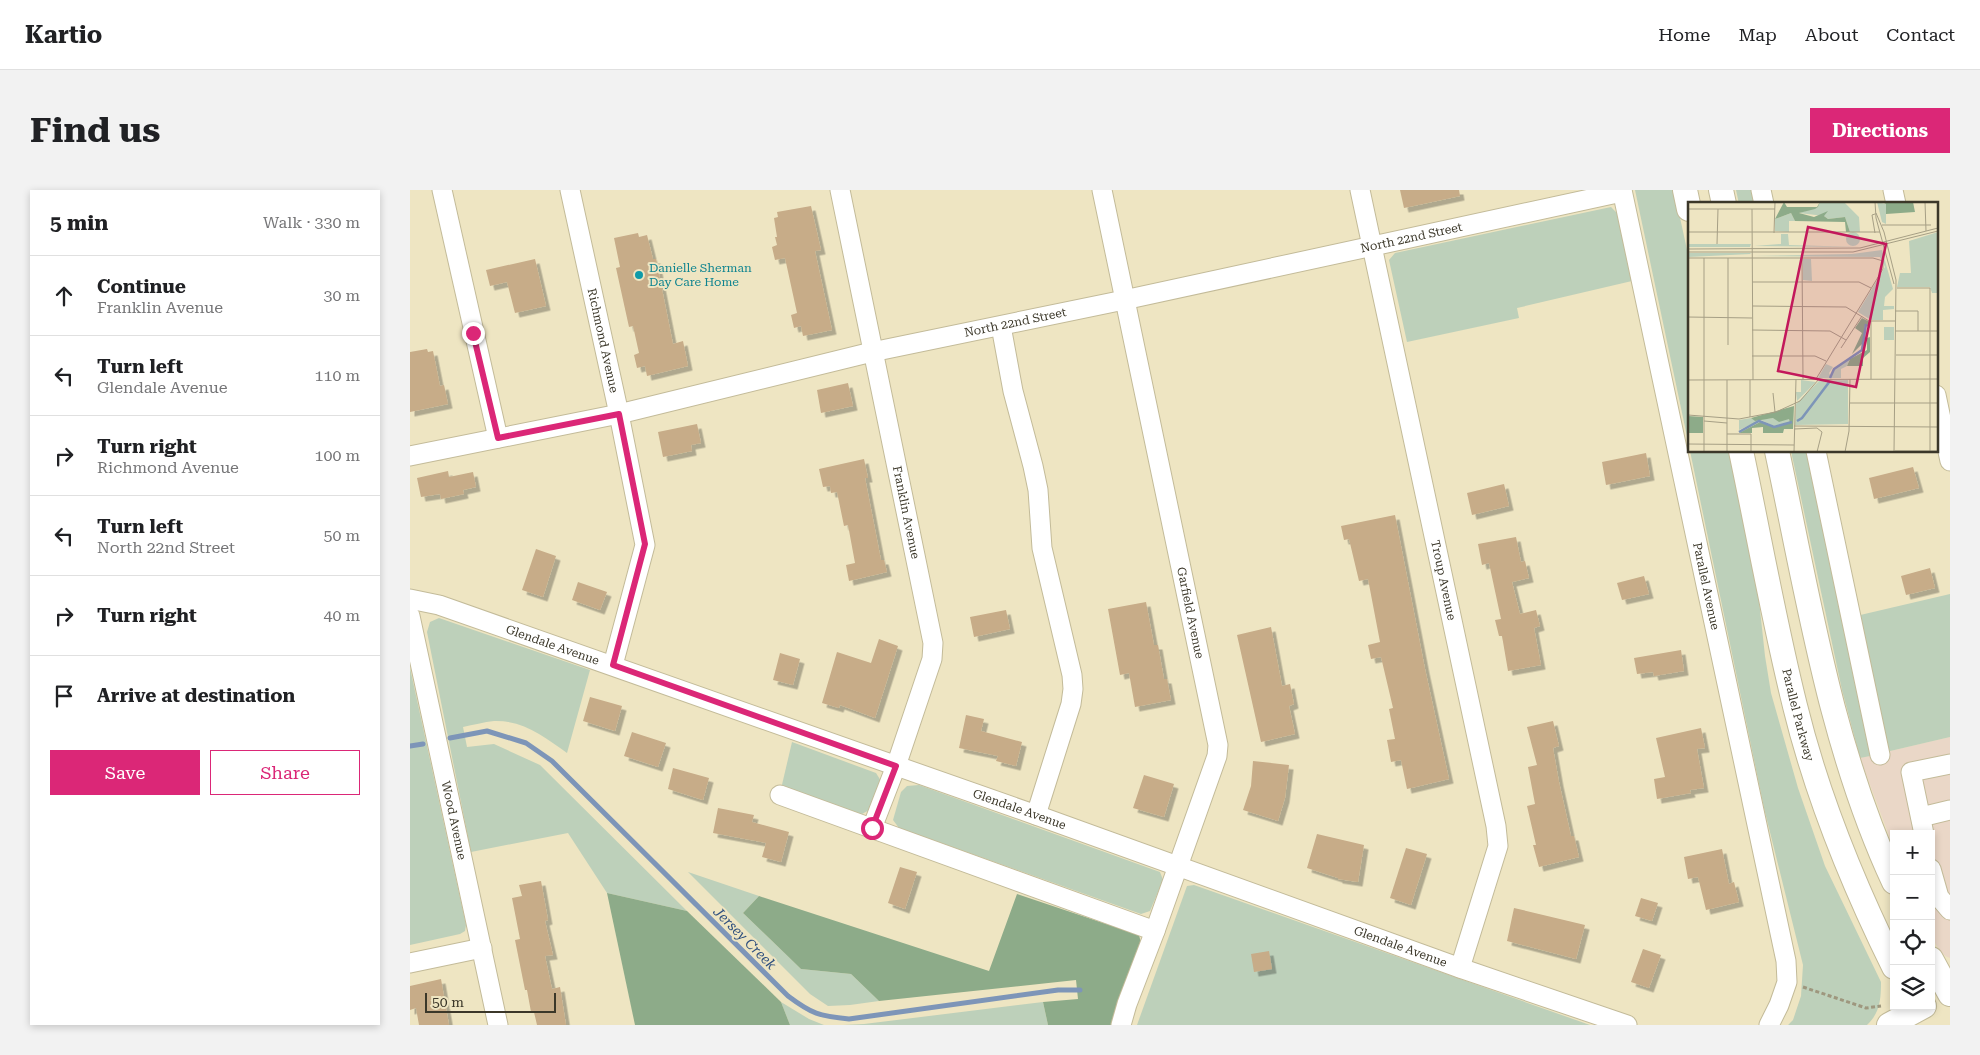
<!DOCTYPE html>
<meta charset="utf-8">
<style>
:root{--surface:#fff;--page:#f2f2f2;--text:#202124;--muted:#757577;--line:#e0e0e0;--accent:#db2777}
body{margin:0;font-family:"Roboto Serif",serif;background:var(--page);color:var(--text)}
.controls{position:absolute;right:15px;bottom:15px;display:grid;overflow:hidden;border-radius:0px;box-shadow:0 2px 8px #0003}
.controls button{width:45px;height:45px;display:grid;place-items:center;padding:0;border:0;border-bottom:1px solid var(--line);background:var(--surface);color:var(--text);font:25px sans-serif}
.scale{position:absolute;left:15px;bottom:12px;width:131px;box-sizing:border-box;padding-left:5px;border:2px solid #3b3729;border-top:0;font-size:14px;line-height:18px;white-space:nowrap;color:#3b3729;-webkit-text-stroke:4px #eee5c2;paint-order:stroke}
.stop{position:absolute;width:15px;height:15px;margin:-11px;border:4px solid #db2777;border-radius:50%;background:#fff}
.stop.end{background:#db2777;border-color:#fff;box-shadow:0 1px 5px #0008}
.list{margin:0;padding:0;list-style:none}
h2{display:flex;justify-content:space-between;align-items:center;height:65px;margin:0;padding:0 20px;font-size:21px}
h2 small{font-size:16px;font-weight:400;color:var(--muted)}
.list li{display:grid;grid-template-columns:32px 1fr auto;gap:15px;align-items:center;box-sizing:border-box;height:80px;padding:0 20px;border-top:1px solid var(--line)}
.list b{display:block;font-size:19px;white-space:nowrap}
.list p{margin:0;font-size:16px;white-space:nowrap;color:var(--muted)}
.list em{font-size:16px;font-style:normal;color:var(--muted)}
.actions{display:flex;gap:10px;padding:15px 20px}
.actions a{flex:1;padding:11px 0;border:1px solid var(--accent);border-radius:0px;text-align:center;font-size:18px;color:var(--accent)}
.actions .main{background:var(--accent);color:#fff}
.icon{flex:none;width:28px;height:28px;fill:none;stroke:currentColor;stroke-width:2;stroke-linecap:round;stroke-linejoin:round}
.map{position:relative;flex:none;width:1540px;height:835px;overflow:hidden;border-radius:0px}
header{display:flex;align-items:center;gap:30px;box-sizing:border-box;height:70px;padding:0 25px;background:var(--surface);border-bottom:1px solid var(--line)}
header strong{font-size:24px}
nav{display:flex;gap:28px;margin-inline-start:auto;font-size:18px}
.intro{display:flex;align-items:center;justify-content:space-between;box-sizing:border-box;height:120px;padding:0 30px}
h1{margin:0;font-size:35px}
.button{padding:12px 22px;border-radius:0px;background:var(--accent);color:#fff;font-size:18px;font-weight:700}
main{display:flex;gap:30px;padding:0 30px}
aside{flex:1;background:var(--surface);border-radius:0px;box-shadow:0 2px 8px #0003}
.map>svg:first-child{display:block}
.commercial{fill:#ead7c7}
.green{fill:#bdd0ba}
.forest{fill:#8dab89}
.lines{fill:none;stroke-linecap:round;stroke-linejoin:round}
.stream{stroke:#7d95b8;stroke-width:5}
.building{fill:#c7ac88;filter:url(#shadow)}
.minor-casing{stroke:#c3bb99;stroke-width:21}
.major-casing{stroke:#c3bb99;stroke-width:26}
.path{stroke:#9e977e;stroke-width:3;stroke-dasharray:4 2.5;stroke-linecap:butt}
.minor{stroke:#fff;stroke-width:19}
.major{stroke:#fff;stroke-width:24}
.route{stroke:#db2777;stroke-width:6}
.culture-dot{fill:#0f9aa8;stroke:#eee5c2;stroke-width:2}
.labels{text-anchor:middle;stroke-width:4;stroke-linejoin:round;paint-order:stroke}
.street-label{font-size:12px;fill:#3b3729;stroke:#eee5c2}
.culture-label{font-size:12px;fill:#0d838f;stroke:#eee5c2;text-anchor:start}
.water-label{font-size:14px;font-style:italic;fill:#2e4f7e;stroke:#eee5c2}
.inset-river{fill:none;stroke:#7d95b8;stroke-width:2.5}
.inset-road{fill:none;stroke:#a69f85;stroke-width:1}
.view{fill:#c2185b;fill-opacity:0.15;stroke:#c2185b;stroke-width:2.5}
.inset-edge{fill:none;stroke:#3b3729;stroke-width:2.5}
</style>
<header>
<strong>Kartio</strong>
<nav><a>Home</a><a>Map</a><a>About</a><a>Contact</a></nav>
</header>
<div class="intro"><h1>Find us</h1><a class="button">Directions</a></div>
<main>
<aside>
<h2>5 min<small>Walk · 330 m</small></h2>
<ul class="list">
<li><svg class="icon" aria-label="ahead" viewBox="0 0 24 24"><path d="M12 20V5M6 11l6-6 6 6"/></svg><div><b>Continue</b><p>Franklin Avenue</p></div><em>30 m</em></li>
<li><svg class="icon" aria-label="left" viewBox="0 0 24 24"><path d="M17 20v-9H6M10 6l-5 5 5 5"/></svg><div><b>Turn left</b><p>Glendale Avenue</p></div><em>110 m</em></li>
<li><svg class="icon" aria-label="right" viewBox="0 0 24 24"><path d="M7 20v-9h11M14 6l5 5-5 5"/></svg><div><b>Turn right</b><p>Richmond Avenue</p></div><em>100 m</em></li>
<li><svg class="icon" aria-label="left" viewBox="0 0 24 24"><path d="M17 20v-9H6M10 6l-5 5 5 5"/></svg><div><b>Turn left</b><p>North 22nd Street</p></div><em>50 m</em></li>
<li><svg class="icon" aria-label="right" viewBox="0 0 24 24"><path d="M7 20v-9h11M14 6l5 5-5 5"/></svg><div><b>Turn right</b></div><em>40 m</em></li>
<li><svg class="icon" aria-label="arrive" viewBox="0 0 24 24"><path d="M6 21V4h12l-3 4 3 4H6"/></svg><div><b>Arrive at destination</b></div></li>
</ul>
<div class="actions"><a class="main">Save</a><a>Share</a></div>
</aside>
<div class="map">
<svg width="1540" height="835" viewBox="0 0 1540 835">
<defs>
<filter id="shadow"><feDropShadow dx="4.5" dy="4.5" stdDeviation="0" flood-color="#0004"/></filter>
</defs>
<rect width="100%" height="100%" fill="#eee5c2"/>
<path class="commercial" d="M1540 547V768L1535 766 1526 755 1521 744V644H1484V659L1450 568Z"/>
<g class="green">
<path d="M1225 0H1264L1279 69V256Z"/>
<path d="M1326 0H1347L1350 14H1329Z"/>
<path d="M1201 17 1208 24 1222 91 1107 118 1109 128 997 152 979 70 985 63Z"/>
<path d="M1280 261H1319L1348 401 1355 466 1361 503 1388 598 1415 676 1471 792C1471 809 1470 823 1457 835H1378L1383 830 1391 806 1393 775 1354 618Z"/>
<path d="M1381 261H1401L1465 565 1450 568 1432 500Z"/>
<path d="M1540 404V547L1476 562 1446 426Z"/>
<path d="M29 428 180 480 157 563C135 547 113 530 84 531 74 532 63 535 53 537L57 557 84 554 130 575 277 721 197 703 158 643 61 662 17 442 20 432Z"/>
<path d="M0 478 56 735 55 741 50 744 0 755Z"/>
<path d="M382 552 466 583 471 591 461 619 452 624 371 599Z"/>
<path d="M509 595 750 682 753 690 740 721 731 724 489 638 483 630 491 602 497 596Z"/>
<path d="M278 682 349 706 333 723 391 779 441 784 469 811 440 815 418 816 400 804Z"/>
<path d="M784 695 1180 835H727L777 696Z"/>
<path d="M371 812 399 829 414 835H380Z"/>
<path d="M633 812 638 835H433L454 834Z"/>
</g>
<g class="forest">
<path d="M197 703 277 721 371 812 380 835H225Z"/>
<path d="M607 704 729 745 731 753 704 835H638L633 812 668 809 666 790 469 811 441 784 391 779 333 723 349 706 579 781Z"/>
</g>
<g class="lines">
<g class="stream">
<path d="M40 548 77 541 116 553 142 571 378 806C402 824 409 826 439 829L648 800H670"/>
<path d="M0 556 13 554"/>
</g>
</g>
<g class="building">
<path d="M990 0H1049L1050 6 994 18Z"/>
<path d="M401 16 411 60 405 61 422 140 393 146 391 136 384 138 381 125 387 123 375 68 365 70 362 57 367 55 365 47H367L364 28 368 27 367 22Z"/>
<path d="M228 43 229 47 237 45 243 69H246L263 154 273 151 278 176 237 186 235 176 227 178 224 165 229 163 223 136 219 137 206 78 210 77 204 48Z"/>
<path d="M125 69 136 116 105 123 97 92 80 96 76 80Z"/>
<path d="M17 159 18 162 23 161 30 196 34 195 38 214 0 222V162Z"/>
<path d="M438 193 443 216 411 223 407 200Z"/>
<path d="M287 234 291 253 281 255 282 261 253 267 248 242Z"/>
<path d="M1236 263 1240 286 1196 295 1192 272Z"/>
<path d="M454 269 458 288H455L471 370H474L477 382 439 391 436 375 445 373 438 335 434 336 427 302 421 303 420 296 413 297 409 279Z"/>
<path d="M1503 277 1509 298 1464 309 1459 288Z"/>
<path d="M38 281 39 287 63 282 66 297 53 300 54 304 31 309 30 304 11 307 7 288Z"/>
<path d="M1094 294 1099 316 1062 325 1057 303Z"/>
<path d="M985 325 1015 479 1039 589 997 599 991 570 981 572 977 550 985 549 979 519 983 518 971 467 961 469 958 455 970 452 958 389 949 391 939 349 934 350 931 336Z"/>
<path d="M1106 347 1111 372 1115 371 1119 388 1102 392 1110 424 1126 420 1130 436 1124 438 1131 475 1098 481 1092 446H1089L1085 430 1091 429 1079 373 1072 375 1068 354Z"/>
<path d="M126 359 146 366 133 407 112 400Z"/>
<path d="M1520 378 1525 398 1496 405 1491 386Z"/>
<path d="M1234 386 1239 404 1212 410 1207 393Z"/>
<path d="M168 392 197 402 190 420 162 410Z"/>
<path d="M736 412 744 455H748L754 489H757L761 510 725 517 719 483 710 485 698 419Z"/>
<path d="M596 420 600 439 564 447 560 427Z"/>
<path d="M861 437 872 496 880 494 884 514 879 516 885 544 851 552 827 445Z"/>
<path d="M469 449 488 456 465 528 430 515 429 518 412 513 427 462 461 473Z"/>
<path d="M1271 460 1274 481 1244 486 1243 482 1227 484 1224 468Z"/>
<path d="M370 463 390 469 383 495 363 490Z"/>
<path d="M180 507 212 516 205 541 173 531Z"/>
<path d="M556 525 574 529 571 541 612 552 606 576 586 571 588 566 549 558Z"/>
<path d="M1143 531 1149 556 1143 558 1149 592 1161 646H1164L1169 667 1129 677 1123 655H1126L1117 616 1125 614 1118 577 1127 575 1117 537Z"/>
<path d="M1291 538 1295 558 1287 559 1294 598 1280 600 1281 603 1247 609 1244 589 1255 587 1246 548Z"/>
<path d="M222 542 256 553 248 577 214 566Z"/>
<path d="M843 571 879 575 875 608 868 631 833 620 841 596Z"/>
<path d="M263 578 299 588 293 610 258 599Z"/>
<path d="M734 585 764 594 754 627 723 618Z"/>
<path d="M308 618 344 625 342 632 379 642 371 672 352 667 356 653 303 643Z"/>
<path d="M907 644 954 655 948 692 928 689V688L897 678Z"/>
<path d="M996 658 1017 664 1001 715 980 708Z"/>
<path d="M1312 659 1319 694 1324 692 1329 712 1296 720 1288 687 1278 689 1274 667Z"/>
<path d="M490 677 507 682 495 719 478 713Z"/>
<path d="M131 691 138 730 135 731 143 765 135 766 142 799 150 797 156 835H127L124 822H121L117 800H115L105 750 110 749 102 708 112 706 109 695Z"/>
<path d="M1231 708 1248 713 1242 731 1225 726Z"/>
<path d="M1104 718 1175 735 1166 769 1097 751Z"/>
<path d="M1233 759 1251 765 1239 798 1221 792Z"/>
<path d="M859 761 862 779 844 782 841 764Z"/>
<path d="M31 789 39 835H9L6 818 0 820V796Z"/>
</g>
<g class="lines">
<defs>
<g id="minor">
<path d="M32 0 88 248"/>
<path id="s1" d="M160 0 209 224 235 355 203 475"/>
<path id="s2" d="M430 0 523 453 522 469 486 576 462 638"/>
<path id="s3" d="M692 0 808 555 807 566 745 741 717 814 711 835"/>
<path id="s4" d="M950 0 1086 636 1088 656 1050 778"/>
<path id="s5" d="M1212 0 1376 771 1377 792 1369 815 1359 835"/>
<path d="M1351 0 1354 14"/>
<path d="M1483 0 1486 14"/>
<path d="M591 136 603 201 623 276 628 300 632 358 662 485 663 499 661 514 626 625"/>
<path d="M1526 205 1540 271"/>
<path d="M1406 261 1470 565"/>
<path id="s6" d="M0 266 209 224 462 162 714 110 1212 2"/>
<path id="s7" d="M0 409 29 415 626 625 1050 778 1217 835"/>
<path id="s8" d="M0 426 88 835"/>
<path d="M370 605 745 741"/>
<path d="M1511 627 1540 620"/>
<path d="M1514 644 1501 582 1540 574"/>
<path d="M1521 679 1529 707 1540 720"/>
<path d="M0 773 72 758"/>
</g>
<g id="major">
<path d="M1275 0 1279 19"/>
<path d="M1311 0 1314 14"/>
<path id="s9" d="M1331 261C1349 346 1364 432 1385 516 1407 606 1443 694 1484 777"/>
<path d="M1367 261C1398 406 1421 557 1484 692"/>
<path d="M1521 769 1540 804"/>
<path d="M1479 835 1514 816"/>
</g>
</defs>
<use href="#minor" class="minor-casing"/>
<use href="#major" class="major-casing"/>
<path class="path" d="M1393 797 1456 818 1471 816"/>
<use href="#minor" class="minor"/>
<use href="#major" class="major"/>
</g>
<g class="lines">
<path class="route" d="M63 143 88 248 209 224 235 354 203 475 486 576 462 638"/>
</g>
<circle class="culture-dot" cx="229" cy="85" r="5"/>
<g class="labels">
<g class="street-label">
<text dy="4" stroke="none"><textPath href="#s6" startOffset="1025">North 22nd Street</textPath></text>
<text dy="4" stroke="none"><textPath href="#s6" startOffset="620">North 22nd Street</textPath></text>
<text dy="4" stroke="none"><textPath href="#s1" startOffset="154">Richmond Avenue</textPath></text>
<text dy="4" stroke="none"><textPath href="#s2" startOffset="329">Franklin Avenue</textPath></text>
<text dy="4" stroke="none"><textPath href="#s4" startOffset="399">Troup Avenue</textPath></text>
<text dy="4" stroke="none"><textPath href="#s5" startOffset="405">Parallel Avenue</textPath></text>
<text dy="4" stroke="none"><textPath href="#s3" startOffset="432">Garfield Avenue</textPath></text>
<text dy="4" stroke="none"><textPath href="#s7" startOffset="150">Glendale Avenue</textPath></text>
<text dy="4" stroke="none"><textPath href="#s9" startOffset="270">Parallel Parkway</textPath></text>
<text dy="4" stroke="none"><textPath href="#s7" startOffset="645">Glendale Avenue</textPath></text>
<text dy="4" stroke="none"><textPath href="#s8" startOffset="209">Wood Avenue</textPath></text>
<text dy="4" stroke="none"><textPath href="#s7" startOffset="1050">Glendale Avenue</textPath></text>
</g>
<g class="culture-label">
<text x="239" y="82">Danielle Sherman<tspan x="239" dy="14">Day Care Home</tspan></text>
</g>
<g class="water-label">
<text transform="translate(335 748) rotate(45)" y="5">Jersey Creek</text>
</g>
</g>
<g transform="translate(1278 12)">
<rect width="250" height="250" fill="#eee5c2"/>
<path d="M132 0H156L171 15 172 30H162L157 15 140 17 136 14 111 11 130 5ZM189 0 198 2V22L194 20ZM103 11 107 19H101V30L87 29V17ZM250 30V91H244L242 85H209L212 71H223L221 39ZM158 37a7 7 0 1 1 14 0a7 7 0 1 1-14 0ZM93 32H100L101 43 171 45 66 44 93 42ZM63 42 62 45H0L1 42ZM194 48 205 87 197 95 196 104H206V107L195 108V118H183L170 110 197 65 192 55 66 54 164 52ZM0 51H62L63 52 0 55ZM115 57H123L124 79 115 78ZM196 125H206V138H196ZM162 157 159 164 153 167V176H130L138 162 145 165 141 171 143 175 146 168ZM113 178 128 180 109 199 108 190H113ZM160 178V222L107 223 108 202 131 179ZM63 216 67 218 85 216 101 217 102 220 86 224 73 218 51 228V218Z" fill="#bdd0ba"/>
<path d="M96 0 99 5H129L132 0 130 5 127 7 111 11 126 15 140 9 136 14 140 17 157 15 162 30H158L157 20 107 19 103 11 87 17ZM194 0H225L227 10 198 12V2ZM174 116 182 120V126L177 123 175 141 164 152 174 131 167 126ZM182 135V150L175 156V164H159L162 157 179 148V136ZM106 204 105 227H96L95 231H75V225L64 226V231H51L72 220 88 225 102 221 101 217 91 220 85 216 67 219 63 216ZM0 214 15 215V231H0Z" fill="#8dab89"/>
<path class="inset-river" d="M142 176 146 167 174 148 178 122M109 219 114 216 142 179M51 230 71 219 86 225 104 220"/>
<path class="inset-road" d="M187 0 188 16 206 82M237 0 238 29M0 7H87M64 7 65 178M188 11 196 30 208 78 206 250M194 23H243M0 30H192M86 31 87 0M187 31 184 13 187 12M29 42 30 7M0 47 172 46 250 26M0 50H165L250 29M0 56H185L195 59V67L128 177M16 56V250M40 56V143M114 56 115 177M64 80H171L183 86M209 86H242V250M64 104 158 105 181 119H207M207 109H230V129M0 115 64 116M64 128 142 129 158 138M207 129H250M153 146 174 114M208 153H250M64 154H127L138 159M183 177V119M0 178 250 177M39 178V250M62 178V215M85 191 87 210M162 201H250M0 213 51 217 88 210 112 199 131 177M16 219 39 221M106 224 250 225M106 227 129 226 134 230M39 232H63V250M0 242 106 243M207 249H250M106 250 108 177M129 250 134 230M157 250 161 229 162 177"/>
<path class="view" d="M120 25 198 42 168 185 90 169Z"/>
<rect width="250" height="250" class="inset-edge"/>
</g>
</svg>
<div class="controls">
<button>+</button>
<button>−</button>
<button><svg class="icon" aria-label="locate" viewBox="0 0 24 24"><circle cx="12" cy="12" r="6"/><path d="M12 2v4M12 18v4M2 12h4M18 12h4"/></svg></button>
<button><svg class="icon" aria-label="layers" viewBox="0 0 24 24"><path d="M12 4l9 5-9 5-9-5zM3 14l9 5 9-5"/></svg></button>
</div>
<div class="scale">50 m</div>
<div class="stop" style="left:462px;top:638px"></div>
<div class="stop end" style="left:63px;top:143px"></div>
</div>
</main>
